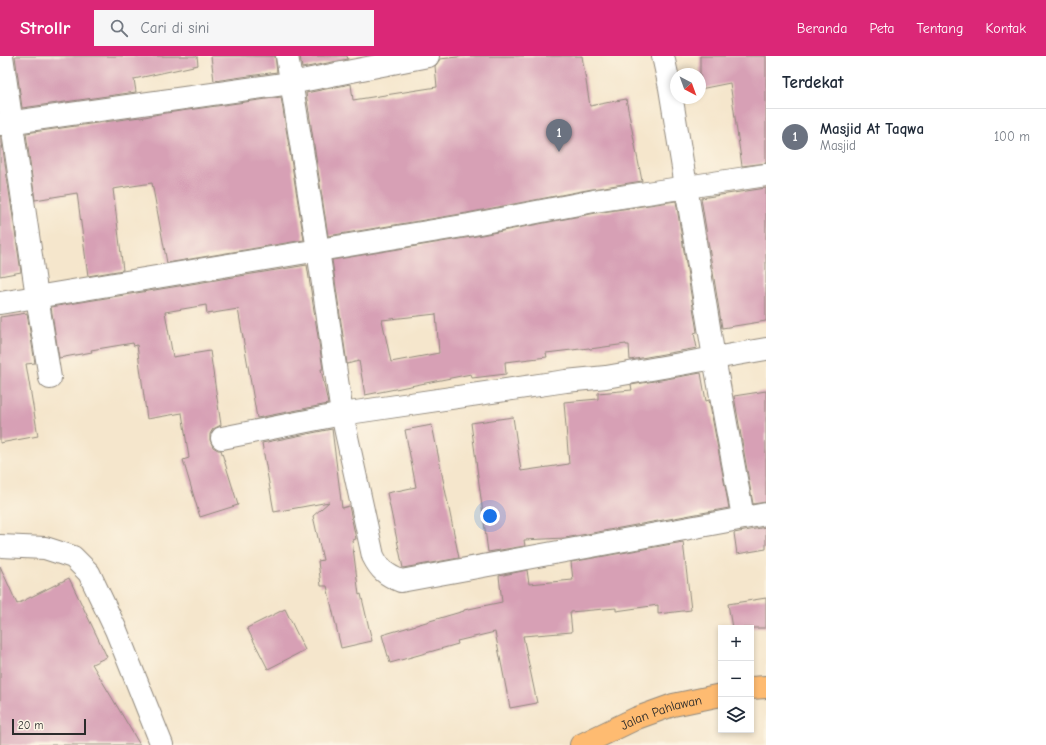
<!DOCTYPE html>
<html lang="id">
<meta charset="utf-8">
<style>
:root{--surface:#fff;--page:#f6f6f7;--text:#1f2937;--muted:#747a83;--line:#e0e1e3;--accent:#db2777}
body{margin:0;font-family:"Comic Neue",sans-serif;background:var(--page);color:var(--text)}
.controls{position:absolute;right:12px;bottom:12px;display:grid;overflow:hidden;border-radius:0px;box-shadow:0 2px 6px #0003}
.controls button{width:36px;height:36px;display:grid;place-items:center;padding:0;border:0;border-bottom:1px solid var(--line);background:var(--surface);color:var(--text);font:20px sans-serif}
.compass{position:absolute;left:670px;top:12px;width:36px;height:36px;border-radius:50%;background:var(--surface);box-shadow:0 2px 6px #0003;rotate:139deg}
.scale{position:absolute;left:12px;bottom:10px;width:74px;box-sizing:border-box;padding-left:4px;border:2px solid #2b2b2b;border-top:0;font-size:11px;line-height:14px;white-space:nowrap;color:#2b2b2b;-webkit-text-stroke:3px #fcf5e5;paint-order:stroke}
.you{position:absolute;left:490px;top:460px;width:14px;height:14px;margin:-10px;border:3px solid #fff;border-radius:50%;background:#1a73e8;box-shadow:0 0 0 6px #1a73e833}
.badge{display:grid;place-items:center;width:26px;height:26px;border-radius:50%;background:var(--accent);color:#fff;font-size:13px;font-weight:700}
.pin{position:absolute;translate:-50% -33px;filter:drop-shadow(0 1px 2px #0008)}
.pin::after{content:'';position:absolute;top:21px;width:14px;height:12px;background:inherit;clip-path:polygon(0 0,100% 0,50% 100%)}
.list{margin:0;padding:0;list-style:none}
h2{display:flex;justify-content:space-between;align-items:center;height:52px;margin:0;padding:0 16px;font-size:17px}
h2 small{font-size:13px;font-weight:400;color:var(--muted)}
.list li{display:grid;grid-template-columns:26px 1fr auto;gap:12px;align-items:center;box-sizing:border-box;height:56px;padding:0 16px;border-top:1px solid var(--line)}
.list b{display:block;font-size:15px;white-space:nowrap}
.list p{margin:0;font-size:13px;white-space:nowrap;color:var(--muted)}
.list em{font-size:13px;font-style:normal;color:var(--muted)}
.icon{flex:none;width:22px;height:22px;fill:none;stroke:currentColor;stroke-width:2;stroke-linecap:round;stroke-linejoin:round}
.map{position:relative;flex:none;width:766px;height:689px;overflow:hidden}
header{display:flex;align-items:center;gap:24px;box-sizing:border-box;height:56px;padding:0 20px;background:var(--accent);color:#fff}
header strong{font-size:19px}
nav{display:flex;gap:22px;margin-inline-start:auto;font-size:14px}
.search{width:280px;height:36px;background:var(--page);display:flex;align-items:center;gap:10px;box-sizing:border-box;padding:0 14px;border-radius:0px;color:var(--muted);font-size:15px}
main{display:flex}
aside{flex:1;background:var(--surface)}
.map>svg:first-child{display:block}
.building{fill:#d7a0b5;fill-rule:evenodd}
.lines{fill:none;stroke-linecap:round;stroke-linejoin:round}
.street-casing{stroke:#90887c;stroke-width:24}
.primary-casing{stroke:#90887c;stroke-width:24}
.street{stroke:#fff;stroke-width:22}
.primary{stroke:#febb71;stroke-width:22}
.labels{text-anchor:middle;stroke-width:4;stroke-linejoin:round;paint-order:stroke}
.street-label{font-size:13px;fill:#2b2b2b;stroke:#fcf5e5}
</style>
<header>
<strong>Strollr</strong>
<div class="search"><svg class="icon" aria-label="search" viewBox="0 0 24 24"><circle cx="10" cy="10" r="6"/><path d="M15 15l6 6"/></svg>Cari di sini</div>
<nav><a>Beranda</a><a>Peta</a><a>Tentang</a><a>Kontak</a></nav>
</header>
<main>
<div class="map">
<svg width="766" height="689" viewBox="0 0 766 689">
<rect width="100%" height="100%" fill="#fcf5e5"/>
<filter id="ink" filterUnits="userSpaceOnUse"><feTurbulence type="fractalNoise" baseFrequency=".025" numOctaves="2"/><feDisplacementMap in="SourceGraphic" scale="8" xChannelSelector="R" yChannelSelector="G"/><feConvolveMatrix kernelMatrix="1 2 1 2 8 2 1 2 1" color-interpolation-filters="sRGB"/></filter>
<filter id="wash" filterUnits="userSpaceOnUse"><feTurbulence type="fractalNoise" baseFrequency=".012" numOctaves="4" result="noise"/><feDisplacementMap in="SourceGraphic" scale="16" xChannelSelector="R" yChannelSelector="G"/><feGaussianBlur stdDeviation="0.9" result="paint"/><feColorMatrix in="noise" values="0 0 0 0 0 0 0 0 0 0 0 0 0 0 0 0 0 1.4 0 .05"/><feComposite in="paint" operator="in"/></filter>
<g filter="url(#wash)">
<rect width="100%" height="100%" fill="#f5e6cc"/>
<g id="blocks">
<g class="building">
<path d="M15 0H197L198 9 134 23 136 36 22 52Z"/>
<path d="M211 0H275L277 16 214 25Z"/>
<path d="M300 0H347L348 3 302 12Z"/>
<path d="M466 0H582L590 50 626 43 642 125 592 133 467 157 328 180 306 37 351 28 353 44 437 31 435 10 436 9 440 3Z"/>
<path d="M700 0H766V107L742 110 730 27 700 33Z"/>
<path d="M281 41 304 184 167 207 152 127 113 133 123 214 88 220 77 137 35 144 26 77 140 61V62L159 58Z"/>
<path d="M0 80H1L21 216 0 220Z"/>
<path d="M766 132V265L722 272 701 142Z"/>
<path d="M676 145 697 276 694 277 697 292 630 304 629 289H626V288L590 293 589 292 546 297 547 301 505 306 506 318 472 322 471 318 365 339 359 305 347 308 332 204 471 181 596 157ZM436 258 439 297 391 306 382 264Z"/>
<path d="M307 209 323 313H321L328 348 257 362 238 253 207 258 206 249 165 256 173 301 210 295 221 369 213 373 210 378V384L213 391 218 394H221L238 449 200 461 183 404 189 402 182 357 147 363 137 289 134 290 133 287 91 294 92 296 59 302 51 251Z"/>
<path d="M27 257 35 307 26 308 38 380 0 387V261Z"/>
<path d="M701 317 706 345 709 344 729 452 565 482 524 484 525 490 488 496 471 367 513 361 521 415 569 408 564 346 598 343V337L632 334 631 329Z"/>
<path d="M766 335V446L753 448 734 340Z"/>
<path d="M432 369 459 502 403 512 387 437 416 431 405 374Z"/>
<path d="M332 373 342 452 349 450 356 483 352 484 359 539 361 538 372 585 341 592 327 530H321L318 505 323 504 313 460 329 446 274 456 262 387Z"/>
<path d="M766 471V493L737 498 734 477Z"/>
<path d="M683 486 691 554 658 558V549L616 555V552L570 556 572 576 523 580 537 647 510 652 495 576 457 585 458 588 390 607 382 579 464 555V554L502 546 499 520 527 514 529 528 573 524 571 506Z"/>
<path d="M0 510 17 548 69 522 107 601 92 608 140 689H0Z"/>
<path d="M766 542V572H732L728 548Z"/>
<path d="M285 553 305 594 268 613 247 572Z"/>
</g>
</g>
</g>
<g filter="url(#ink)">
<use href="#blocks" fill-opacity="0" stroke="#90887c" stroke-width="1"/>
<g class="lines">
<defs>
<g id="street">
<path d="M2 0 37 241 50 322"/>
<path d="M287 0 318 194 342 358 373 500C380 514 386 519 401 525L766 458"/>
<path d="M663 0 670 32 714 302 743 461"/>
<path d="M0 68 291 27 428 0"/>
<path d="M0 247 469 169 594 145 766 119"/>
<path d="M222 382 342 358 566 325 606 321 766 293"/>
<path d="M0 490 45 492 73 501 89 517 116 574 162 689"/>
</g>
<g id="primary">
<path d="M751 632 766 631"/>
<path id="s1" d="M581 689 637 662 673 649 721 639"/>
</g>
</defs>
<use href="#street" class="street-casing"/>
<use href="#primary" class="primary-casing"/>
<use href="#street" class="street"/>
<use href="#primary" class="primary"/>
</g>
</g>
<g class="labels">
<g class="street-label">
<text dy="5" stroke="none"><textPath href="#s1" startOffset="87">Jalan Pahlawan</textPath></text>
</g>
</g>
</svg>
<div class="controls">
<button>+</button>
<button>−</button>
<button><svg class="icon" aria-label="layers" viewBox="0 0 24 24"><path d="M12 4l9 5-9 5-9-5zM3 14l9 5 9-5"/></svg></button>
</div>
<svg class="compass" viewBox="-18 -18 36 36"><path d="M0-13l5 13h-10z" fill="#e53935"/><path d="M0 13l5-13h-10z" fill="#747a83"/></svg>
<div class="scale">20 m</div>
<div class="you"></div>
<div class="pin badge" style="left:559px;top:96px;background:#6b7280">1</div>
</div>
<aside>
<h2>Terdekat<small></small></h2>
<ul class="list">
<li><span class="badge" style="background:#6b7280">1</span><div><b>Masjid At Taqwa</b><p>Masjid</p></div><em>100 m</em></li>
</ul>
</aside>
</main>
